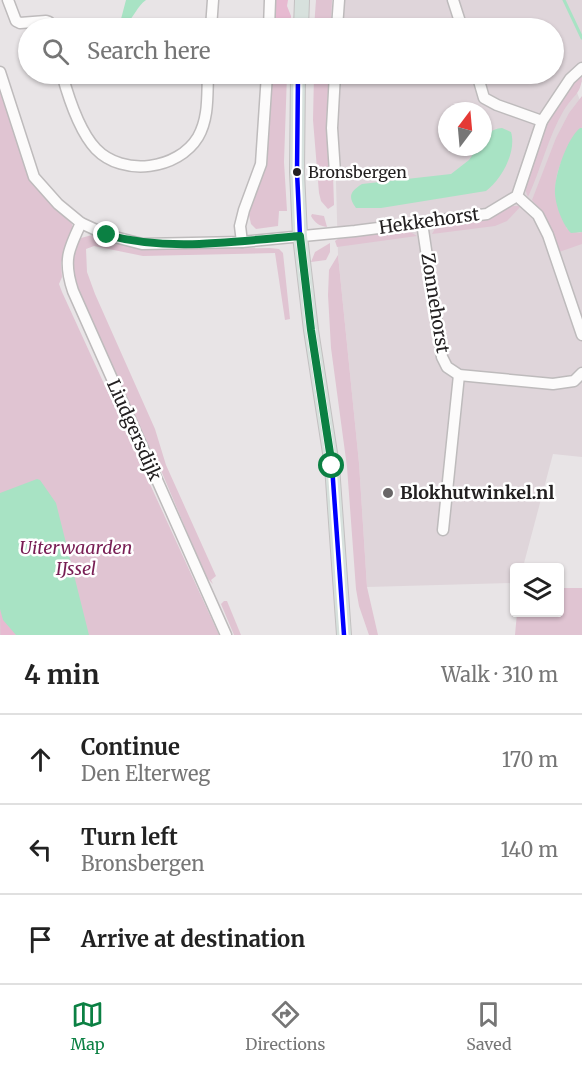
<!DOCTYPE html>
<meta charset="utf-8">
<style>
:root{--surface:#fff;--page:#f2f2f2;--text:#222;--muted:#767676;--line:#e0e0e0;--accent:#0b8043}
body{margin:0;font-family:Merriweather,serif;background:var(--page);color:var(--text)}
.controls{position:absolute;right:18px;bottom:18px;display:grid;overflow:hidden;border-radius:6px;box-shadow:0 2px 4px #0004}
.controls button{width:54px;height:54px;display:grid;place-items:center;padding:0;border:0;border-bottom:2px solid var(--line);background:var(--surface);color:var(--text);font:30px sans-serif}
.compass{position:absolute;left:438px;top:102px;width:54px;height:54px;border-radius:50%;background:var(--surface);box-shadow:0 2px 4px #0004;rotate:16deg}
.stop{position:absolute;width:18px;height:18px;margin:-14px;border:4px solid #0b8043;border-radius:50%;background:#fff}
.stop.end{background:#0b8043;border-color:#fff;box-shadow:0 2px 6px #0008}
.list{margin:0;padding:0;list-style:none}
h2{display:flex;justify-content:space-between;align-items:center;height:78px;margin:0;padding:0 24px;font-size:26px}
h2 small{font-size:20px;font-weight:400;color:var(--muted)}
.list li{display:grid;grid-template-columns:39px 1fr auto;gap:18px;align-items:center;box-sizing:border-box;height:90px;padding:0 24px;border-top:2px solid var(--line)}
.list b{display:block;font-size:22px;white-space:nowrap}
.list p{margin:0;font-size:20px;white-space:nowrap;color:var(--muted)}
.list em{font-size:20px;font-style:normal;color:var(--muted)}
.icon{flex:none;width:33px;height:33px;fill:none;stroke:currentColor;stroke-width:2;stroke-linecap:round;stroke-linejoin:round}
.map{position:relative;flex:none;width:582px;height:635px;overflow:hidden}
.search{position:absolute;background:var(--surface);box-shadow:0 2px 4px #0004;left:18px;right:18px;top:18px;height:66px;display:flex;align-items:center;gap:15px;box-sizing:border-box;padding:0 21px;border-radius:33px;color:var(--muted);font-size:22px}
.sheet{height:348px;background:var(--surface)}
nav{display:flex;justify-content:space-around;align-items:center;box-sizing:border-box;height:84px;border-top:2px solid var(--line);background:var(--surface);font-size:16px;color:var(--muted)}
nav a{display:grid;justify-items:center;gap:3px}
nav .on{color:var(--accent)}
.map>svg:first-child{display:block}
.built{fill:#dfd5da;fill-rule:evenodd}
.green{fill:#e0c4d2}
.forest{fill:#e7bad1}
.water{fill:#a8e3c4}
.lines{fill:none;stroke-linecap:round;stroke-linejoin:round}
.stream{stroke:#a8e3c4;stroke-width:3}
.minor-casing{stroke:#bebbbc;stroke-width:13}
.major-casing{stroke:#c3c0c1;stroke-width:16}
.minor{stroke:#fcfbfb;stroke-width:10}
.major{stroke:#d7e1dd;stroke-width:14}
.bus-1-casing{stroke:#fff;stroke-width:9}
.bus-1{stroke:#00f;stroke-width:4.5}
.route{stroke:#0b8043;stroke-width:8}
.bus-dot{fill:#232021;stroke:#fff;stroke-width:2}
.poi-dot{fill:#686566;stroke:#fff;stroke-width:2}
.labels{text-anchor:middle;stroke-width:5;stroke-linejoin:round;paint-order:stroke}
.bus-label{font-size:16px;fill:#232021;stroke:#fff;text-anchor:start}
.street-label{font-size:18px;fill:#232021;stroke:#fff}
.poi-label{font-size:18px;font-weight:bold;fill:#232021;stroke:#fff;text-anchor:start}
.park-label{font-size:18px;font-style:italic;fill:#781e54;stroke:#fff}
</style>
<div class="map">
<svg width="582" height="635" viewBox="0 0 582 635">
<rect width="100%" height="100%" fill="#e8e4e6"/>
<path class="built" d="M342 0H582V82L575 87 582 106V457L553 454 523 567 514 568V583L367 587 359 463 338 255 336 182 339 74H554V28H341ZM447 111H483V147H447Z"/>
<g class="green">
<path d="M316 0H332L331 28H314Z"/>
<path d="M269 74H287L284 162 287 211H279L278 226 256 229 251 224 249 215Z"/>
<path d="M314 74H329L326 126 329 175H333L334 205 328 209 321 201 319 193 313 120Z"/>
<path d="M582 74C582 94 574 94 564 110 548 137 541 169 528 197L524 186C538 147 551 103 582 74Z"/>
<path d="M0 89 28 174 36 187 72 224 73 229 61 263 62 277 59 284 62 292 219 635H0Z"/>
<path d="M582 96V128H580C555 170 547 182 567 229L579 233 582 232V244L559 252 546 217 532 200 556 138 569 113Z"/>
<path d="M513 206H521L507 221 495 226 432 234 437 225C454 223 475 224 491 217 500 213 503 208 513 206Z"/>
<path d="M312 214 324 216 327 227C319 226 315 223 311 216Z"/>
<path d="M407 230 417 236 337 247 335 241 338 239Z"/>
<path d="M92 235 130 246 147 249 270 248 279 249 283 253 290 319 285 320 275 253 143 256 94 246 86 249 87 272 95 294 155 429 166 465 216 576 211 580 213 584 206 577 160 468 142 433 138 431 74 281C71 264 72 253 81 238Z"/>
<path d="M330 243V252L326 260 311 262 315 252Z"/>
<path d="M338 255 359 463 367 587 378 635H369L359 606 356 589 347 467 331 348 328 295 329 270Z"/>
<path d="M560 588H582V635H515L517 613 560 612Z"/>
<path d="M224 601H227L241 635H234L221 604Z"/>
</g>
<g class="forest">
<path d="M273 0H288L287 6 291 16 290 28H272Z"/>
<path d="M0 609 3 620 16 635H1Z"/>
</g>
<g class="water">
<path d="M126 0H146C137 6 134 18 127 22L121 19Z"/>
<path d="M502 128 511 132C517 152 501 180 486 191L381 208H356C347 196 351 191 362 184L451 174 469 160 478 147H483C483 135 491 129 502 128Z"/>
<path d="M580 128H582V232L571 233C562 224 554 202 555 189 556 172 567 139 580 128Z"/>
<path d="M37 479 40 480 56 503 89 635H16L3 620 0 609V493Z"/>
</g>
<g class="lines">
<path class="stream" d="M564 0 582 38"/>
<defs>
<g id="minor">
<path d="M8 0 16 21 20 23 46 21 49 22 52 28"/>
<path d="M453 0 462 28"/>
<path d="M211 28 213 0"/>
<path d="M269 28 270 0"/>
<path d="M337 28 339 0"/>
<path d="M0 72 34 177 58 204 81 223 107 235 142 244 242 242 355 231 487 214 517 196 542 121 570 79 582 68"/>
<path d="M62 74C68 96 80 132 96 149 123 177 178 170 198 137 209 118 207 95 208 74"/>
<path d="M335 74 332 128 335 173"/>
<path d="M477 74 484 98 497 105 542 121"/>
<path d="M517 196 538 215 548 235 582 335"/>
<path d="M81 223C68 250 63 261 73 291L226 635"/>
<path d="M422 223 442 357 447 367 459 375 553 384 574 381 582 373"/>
<path d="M242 242 240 226 244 210 261 164 267 74"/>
<path d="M443 530 459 375"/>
</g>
<g id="major">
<path d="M301 28 302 0"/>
<path d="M298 74 297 172 300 236 311 330 332 466 344 635"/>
</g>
</defs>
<use href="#minor" class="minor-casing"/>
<use href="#major" class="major-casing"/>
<use href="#minor" class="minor"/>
<use href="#major" class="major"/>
<defs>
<path id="bus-1" d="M298 74 297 172 300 236 311 330 332 466 344 635"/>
</defs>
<use href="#bus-1" class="bus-1-casing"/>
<use href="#bus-1" class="bus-1"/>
</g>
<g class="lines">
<path class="route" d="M107 235C169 252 236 241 300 236L311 330 332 466"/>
</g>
<circle class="bus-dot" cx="297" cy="172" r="5"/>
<circle class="poi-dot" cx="388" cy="493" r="6"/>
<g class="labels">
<g class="bus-label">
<text x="308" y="178">Bronsbergen</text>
</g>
<g class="street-label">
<text transform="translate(429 221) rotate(-8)" y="6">Hekkehorst</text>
<text transform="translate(435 303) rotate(81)" y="6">Zonnehorst</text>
<text transform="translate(134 430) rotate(66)" y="6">Liudgersdijk</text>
</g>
<g class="poi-label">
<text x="400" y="499">Blokhutwinkel.nl</text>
</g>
<g class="park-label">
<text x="76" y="554">Uiterwaarden<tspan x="76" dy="21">IJssel</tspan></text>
</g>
</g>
</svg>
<div class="controls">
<button><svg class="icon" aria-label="layers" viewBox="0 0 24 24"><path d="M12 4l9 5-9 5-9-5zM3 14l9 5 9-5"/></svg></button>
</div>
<svg class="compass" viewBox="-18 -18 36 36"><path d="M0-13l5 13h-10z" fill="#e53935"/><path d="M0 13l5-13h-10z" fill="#767676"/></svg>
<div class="stop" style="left:332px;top:466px"></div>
<div class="stop end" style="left:107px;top:235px"></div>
<div class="search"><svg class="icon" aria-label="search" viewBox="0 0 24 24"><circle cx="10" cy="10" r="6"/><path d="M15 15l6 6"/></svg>Search here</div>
</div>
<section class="sheet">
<h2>4 min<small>Walk · 310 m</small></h2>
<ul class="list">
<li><svg class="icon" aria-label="ahead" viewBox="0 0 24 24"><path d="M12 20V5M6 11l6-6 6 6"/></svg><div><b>Continue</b><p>Den Elterweg</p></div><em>170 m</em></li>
<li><svg class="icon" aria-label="left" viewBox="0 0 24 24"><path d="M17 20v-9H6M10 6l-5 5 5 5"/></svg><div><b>Turn left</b><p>Bronsbergen</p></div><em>140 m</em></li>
<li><svg class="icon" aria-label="arrive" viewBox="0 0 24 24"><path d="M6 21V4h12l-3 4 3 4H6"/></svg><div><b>Arrive at destination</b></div></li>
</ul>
</section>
<nav>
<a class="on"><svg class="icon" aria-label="map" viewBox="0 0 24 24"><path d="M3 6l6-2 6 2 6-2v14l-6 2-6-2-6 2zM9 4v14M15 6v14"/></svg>Map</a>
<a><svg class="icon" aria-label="directions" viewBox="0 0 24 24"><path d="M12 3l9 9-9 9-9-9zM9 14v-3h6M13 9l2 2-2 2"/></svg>Directions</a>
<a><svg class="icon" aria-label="saved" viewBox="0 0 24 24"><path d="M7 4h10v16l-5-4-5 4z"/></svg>Saved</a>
</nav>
